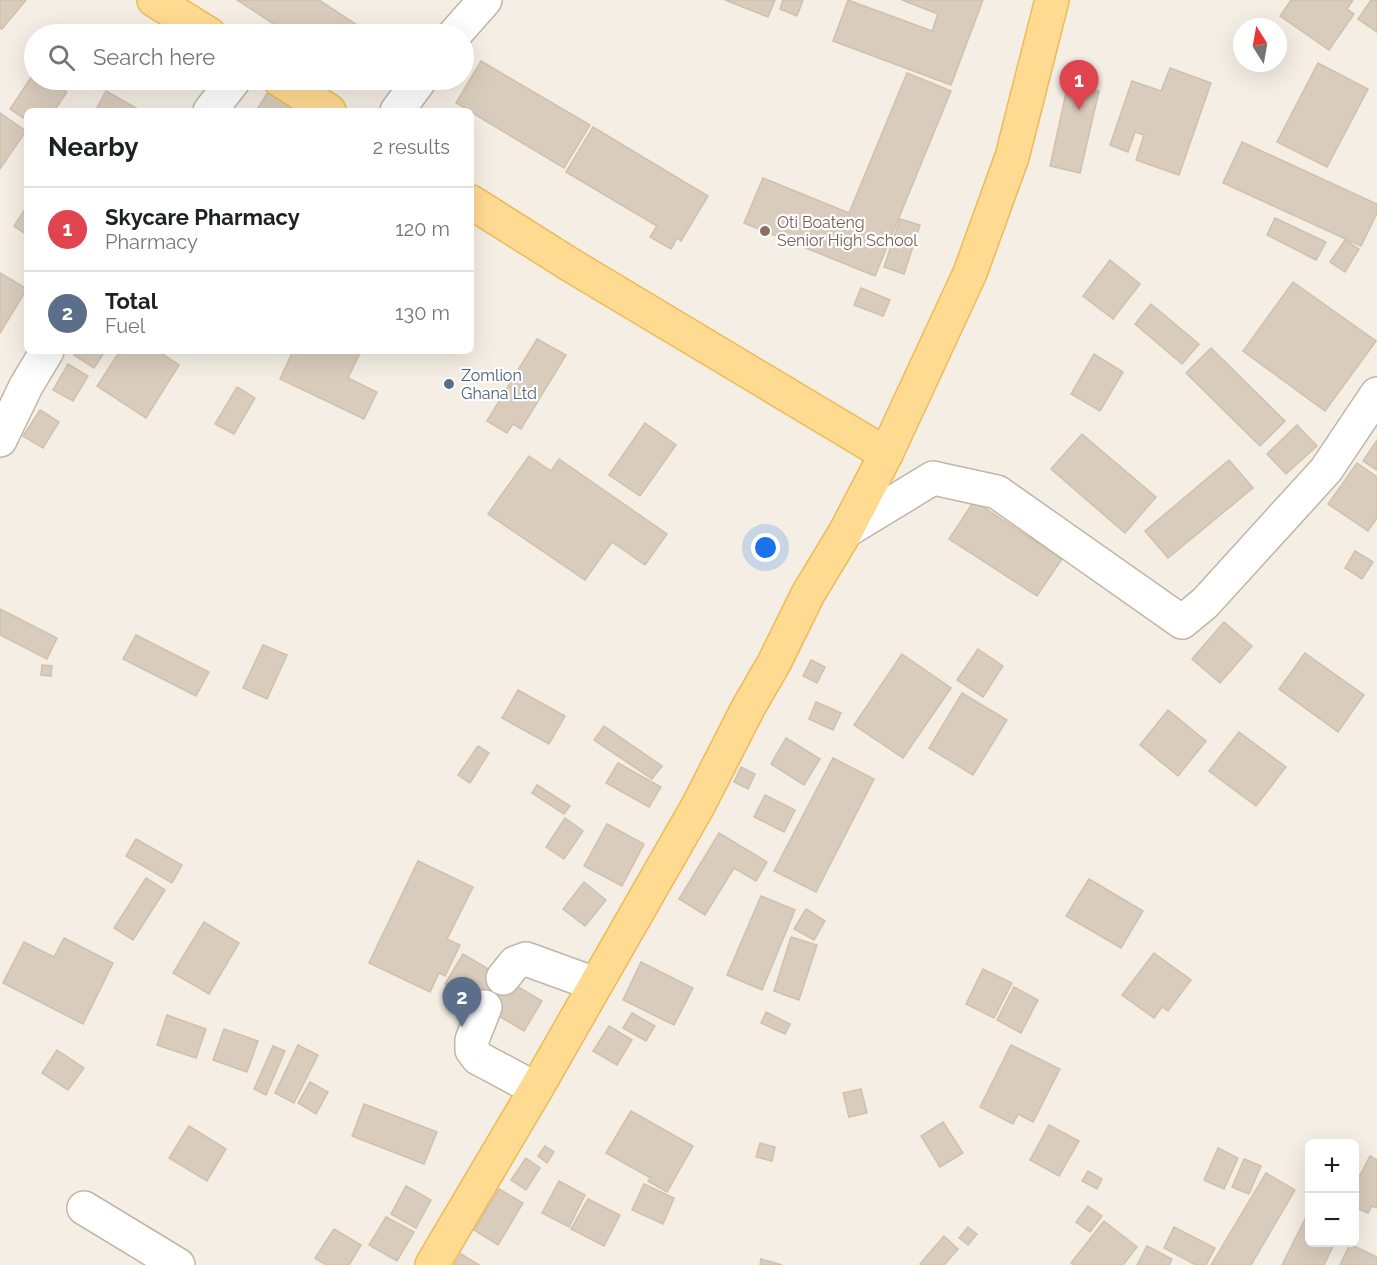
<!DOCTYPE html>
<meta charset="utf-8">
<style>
:root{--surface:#fff;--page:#f6f6f6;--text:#202124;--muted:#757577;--line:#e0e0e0;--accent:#ff2a10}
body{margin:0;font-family:Raleway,sans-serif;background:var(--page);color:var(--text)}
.controls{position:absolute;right:18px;bottom:18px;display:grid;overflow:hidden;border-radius:9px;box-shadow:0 6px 24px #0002}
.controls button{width:54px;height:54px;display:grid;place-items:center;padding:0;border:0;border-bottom:2px solid var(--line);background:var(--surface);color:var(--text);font:30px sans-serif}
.compass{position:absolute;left:1233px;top:18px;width:54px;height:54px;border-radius:50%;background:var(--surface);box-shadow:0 6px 24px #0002;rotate:349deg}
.you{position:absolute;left:766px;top:548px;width:21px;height:21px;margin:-15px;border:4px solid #fff;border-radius:50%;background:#1a73e8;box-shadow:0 0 0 9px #1a73e833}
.badge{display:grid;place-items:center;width:39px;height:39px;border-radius:50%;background:var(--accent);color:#fff;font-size:20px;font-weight:700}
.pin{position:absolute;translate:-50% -50px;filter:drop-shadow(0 2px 3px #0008)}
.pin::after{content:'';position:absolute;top:32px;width:21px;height:18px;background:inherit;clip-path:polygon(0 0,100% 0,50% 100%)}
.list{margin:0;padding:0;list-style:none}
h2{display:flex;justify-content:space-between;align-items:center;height:78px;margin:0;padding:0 24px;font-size:26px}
h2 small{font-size:20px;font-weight:400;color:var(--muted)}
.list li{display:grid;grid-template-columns:39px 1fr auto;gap:18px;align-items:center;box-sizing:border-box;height:84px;padding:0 24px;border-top:2px solid var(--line)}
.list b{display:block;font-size:22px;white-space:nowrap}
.list p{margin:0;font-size:20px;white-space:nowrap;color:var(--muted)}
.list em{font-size:20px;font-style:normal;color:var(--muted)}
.icon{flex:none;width:33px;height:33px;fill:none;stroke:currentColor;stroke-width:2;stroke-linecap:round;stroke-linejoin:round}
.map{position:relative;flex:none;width:1377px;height:1265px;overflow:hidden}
.search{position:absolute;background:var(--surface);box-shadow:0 6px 24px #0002;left:24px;top:24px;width:450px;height:66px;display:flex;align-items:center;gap:15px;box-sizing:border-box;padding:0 21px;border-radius:33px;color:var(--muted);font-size:22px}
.panel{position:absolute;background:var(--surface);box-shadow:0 6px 24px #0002;left:24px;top:108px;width:450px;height:246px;border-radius:9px}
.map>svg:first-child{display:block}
.building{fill:#d9ccbc;stroke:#d1c1ac;stroke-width:1.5}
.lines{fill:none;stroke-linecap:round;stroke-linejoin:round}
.minor-casing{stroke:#c0b6a6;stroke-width:36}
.major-casing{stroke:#edba59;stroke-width:36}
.minor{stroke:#fff;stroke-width:33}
.major{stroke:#ffdb92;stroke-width:33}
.education-dot{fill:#8d6e63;stroke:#fff;stroke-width:2}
.service-dot{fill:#5c6f8a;stroke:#fff;stroke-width:2}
.labels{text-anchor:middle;stroke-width:4.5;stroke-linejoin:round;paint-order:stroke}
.education-label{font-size:16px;fill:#785e54;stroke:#fff;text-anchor:start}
.service-label{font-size:16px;fill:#4e5e75;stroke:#fff;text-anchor:start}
</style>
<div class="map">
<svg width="1377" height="1265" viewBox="0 0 1377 1265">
<rect width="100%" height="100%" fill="#f4eee4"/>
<g class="building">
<path d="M0 0H26L2 29 0 28Z"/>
<path d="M237 0H319L371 34H289Z"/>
<path d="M725 0H775L768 17Z"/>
<path d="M783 0H803L797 16 780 9Z"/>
<path d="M848 0 932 31 938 14 902 0H983L951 85 833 41Z"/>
<path d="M1291 0H1353L1347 9 1354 14 1329 50 1280 16Z"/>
<path d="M1371 0H1377V32L1358 19Z"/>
<path d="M481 61 590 125 564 168 456 103Z"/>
<path d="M1318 63 1368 89 1327 167 1277 142Z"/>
<path d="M1170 68 1211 83 1179 175 1136 160 1144 135 1135 132 1128 152 1110 145 1132 81 1161 91Z"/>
<path d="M34 73V80H47L67 92 54 111H27V120L10 109Z"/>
<path d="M907 73 951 91 875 276 744 223 763 178 849 213Z"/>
<path d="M116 80H134L130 87Z"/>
<path d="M1068 84 1099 91 1080 173 1050 166Z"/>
<path d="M106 91 138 109 137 111H95Z"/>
<path d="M268 92 300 111H256Z"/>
<path d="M0 113 26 131 0 169Z"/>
<path d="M593 127 708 196 681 241 677 238 671 249 650 237 657 226 566 172Z"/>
<path d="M1242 142 1377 204V213L1361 246 1223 183Z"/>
<path d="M27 206V235L14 226Z"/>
<path d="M1275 218 1326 242 1316 260 1267 235Z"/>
<path d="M900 219 920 225 904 274 884 267Z"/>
<path d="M1345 240 1359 249 1345 272 1330 262Z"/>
<path d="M1110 260 1140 284 1113 319 1083 296Z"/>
<path d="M0 273 27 289 0 333Z"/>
<path d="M1293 282 1376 341 1325 411 1243 351Z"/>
<path d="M861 288 890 300 883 316 854 305Z"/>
<path d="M1151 304 1199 344 1182 364 1135 324Z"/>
<path d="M537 339 566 355 521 429 513 424 507 433 487 421Z"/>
<path d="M1211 348 1285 421 1260 446 1186 373Z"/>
<path d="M77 351H105L94 368 74 355Z"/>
<path d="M120 351H158L179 365 146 418 97 386Z"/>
<path d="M293 351H361L348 378 377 392 364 419 280 379Z"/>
<path d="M1094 354 1123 372 1100 411 1071 394Z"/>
<path d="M68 364 88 376 73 401 53 390Z"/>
<path d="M237 387 255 398 234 434 215 424Z"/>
<path d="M40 410 59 422 43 448 23 436Z"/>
<path d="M645 423 676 445 640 496 609 475Z"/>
<path d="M1297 425 1317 446 1286 474 1267 454Z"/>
<path d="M1082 434 1156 497 1125 533 1051 469Z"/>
<path d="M1377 440V470L1363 461Z"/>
<path d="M529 456 551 471 559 459 667 534 645 565 612 542 585 580 488 514Z"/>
<path d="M1229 460 1253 488 1168 558 1145 531Z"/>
<path d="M1357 463 1377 477V518L1368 531 1328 504Z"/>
<path d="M974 501 1062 559 1037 596 949 539Z"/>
<path d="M1355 551 1373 562 1362 579 1345 568Z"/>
<path d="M0 609 57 638 47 659 0 635Z"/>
<path d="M1224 622 1252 646 1220 683 1192 659Z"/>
<path d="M136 635 209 672 196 696 123 659Z"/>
<path d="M263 645 287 655 267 699 243 688Z"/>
<path d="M978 649 1003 666 983 697 957 680Z"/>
<path d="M1305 653 1364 695 1338 732 1279 689Z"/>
<path d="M902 654 951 688 903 758 854 725Z"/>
<path d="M811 660 825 667 817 683 803 676Z"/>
<path d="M42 665 52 666 51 676 41 675Z"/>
<path d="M518 690 565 716 549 744 502 718Z"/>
<path d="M962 693 1007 720 973 775 929 748Z"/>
<path d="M816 702 841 713 833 730 809 719Z"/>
<path d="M1168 710 1206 741 1178 776 1140 745Z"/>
<path d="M604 726 662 766 652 779 594 740Z"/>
<path d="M1239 732 1286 767 1256 806 1209 771Z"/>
<path d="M786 738 820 759 804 785 771 764Z"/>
<path d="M478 746 489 753 470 783 458 775Z"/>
<path d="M833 758 874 779 816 892 774 871Z"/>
<path d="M618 763 661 787 649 807 606 783Z"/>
<path d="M741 767 755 774 748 789 734 782Z"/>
<path d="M537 785 570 806 564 814 532 793Z"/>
<path d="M765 795 795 810 784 832 754 817Z"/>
<path d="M565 818 583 831 564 859 546 847Z"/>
<path d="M607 824 644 844 622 886 584 866Z"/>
<path d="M719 833 767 862 756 881 734 868 705 915 679 899Z"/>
<path d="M136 839 182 865 172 883 126 856Z"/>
<path d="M418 861 473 887 447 939 460 945 445 976 439 973 430 992 369 963Z"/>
<path d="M146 878 165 890 133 940 114 928Z"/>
<path d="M1089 879 1143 911 1121 948 1066 916Z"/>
<path d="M584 882 606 900 585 926 563 909Z"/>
<path d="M761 896 795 910 762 990 727 975Z"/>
<path d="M806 909 825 921 814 940 794 929Z"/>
<path d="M204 922 239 943 209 994 173 973Z"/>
<path d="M791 937 817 945 799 1000 774 991Z"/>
<path d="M64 938 113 963 83 1024 3 983 24 942 54 957Z"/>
<path d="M1154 953 1191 980 1168 1011 1162 1007 1154 1018 1122 995Z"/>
<path d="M463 954 542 1001 524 1031 445 984Z"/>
<path d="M641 962 693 988 674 1025 623 1000Z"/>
<path d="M983 969 1012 983 994 1018 966 1004Z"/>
<path d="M1014 987 1038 1000 1021 1033 997 1020Z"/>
<path d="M766 1012 790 1024 785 1034 761 1023Z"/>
<path d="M632 1013 655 1026 646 1041 623 1028Z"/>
<path d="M167 1015 206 1029 196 1058 157 1045Z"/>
<path d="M609 1026 632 1040 617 1065 593 1051Z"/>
<path d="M224 1029 258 1041 247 1072 213 1060Z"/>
<path d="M298 1045 318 1055 294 1103 275 1093Z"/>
<path d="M1011 1045 1060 1069 1033 1122 1018 1114 1013 1124 980 1107Z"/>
<path d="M273 1046 285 1051 266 1095 254 1089Z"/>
<path d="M57 1050 84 1068 68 1090 42 1073Z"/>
<path d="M310 1082 328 1092 316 1114 298 1103Z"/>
<path d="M861 1089 867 1113 849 1117 843 1093Z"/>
<path d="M364 1104 437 1132 424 1164 352 1136Z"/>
<path d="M631 1111 693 1146 667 1192 648 1181 651 1178 606 1153Z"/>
<path d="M943 1122 963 1153 940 1167 921 1136Z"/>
<path d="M1049 1125 1079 1141 1059 1176 1030 1160Z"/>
<path d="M189 1126 226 1149 207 1181 169 1158Z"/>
<path d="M760 1143 775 1147 772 1161 756 1157Z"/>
<path d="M545 1146 554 1152 547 1163 538 1156Z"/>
<path d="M1218 1148 1238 1158 1224 1189 1204 1180Z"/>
<path d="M1370 1156 1377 1160V1208L1372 1206 1368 1213 1354 1207V1187Z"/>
<path d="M526 1158 540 1168 526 1190 511 1180Z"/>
<path d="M1244 1159 1261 1166 1249 1194 1232 1187Z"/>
<path d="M1088 1171 1102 1179 1097 1189 1082 1181Z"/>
<path d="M1266 1173 1295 1190 1251 1265H1211Z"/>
<path d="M559 1181 585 1195 569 1227 542 1213Z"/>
<path d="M644 1184 674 1198 663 1224 632 1210Z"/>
<path d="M406 1186 431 1200 416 1228 391 1214Z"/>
<path d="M499 1189 523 1203 498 1245 474 1230Z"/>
<path d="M588 1199 620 1215 604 1246 571 1229Z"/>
<path d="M1088 1206 1102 1216 1090 1232 1076 1222Z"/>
<path d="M1309 1211 1310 1242H1335L1324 1265H1282Z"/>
<path d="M386 1217 414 1232 397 1261 369 1245Z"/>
<path d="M1104 1221 1137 1247 1123 1265H1073L1071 1263Z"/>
<path d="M968 1227 977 1234 968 1245 959 1238Z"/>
<path d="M1174 1227 1215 1248 1206 1265H1196L1164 1248Z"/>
<path d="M334 1229 361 1245 349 1265H326L315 1258Z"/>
<path d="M944 1236 958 1249 944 1265H921L920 1264Z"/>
<path d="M1350 1244 1377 1257V1265H1340Z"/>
<path d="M1147 1246 1172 1259 1169 1265H1137Z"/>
<path d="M461 1254 479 1265H454Z"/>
<path d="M761 1259 782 1265H760Z"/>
</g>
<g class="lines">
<defs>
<g id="minor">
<path d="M455 34 485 0"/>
<path d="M210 111 234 80"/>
<path d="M397 111 420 80"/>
<path d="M0 440 26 386 47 351"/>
<path d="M846 531 933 478 997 492 1182 622 1205 603 1326 470 1377 394"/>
<path d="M503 978 515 963 526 959 595 984"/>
<path d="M485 1007 472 1040V1050L478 1058 536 1089"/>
<path d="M84 1208 178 1265"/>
</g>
<g id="major">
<path d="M154 0 209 34"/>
<path d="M280 80 329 111"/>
<path d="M471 202 569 264 886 454"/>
<path d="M432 1265 536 1089 698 806 748 708 774 663 808 594 846 531 886 454 970 273 1012 157 1052 0"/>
</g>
</defs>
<use href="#minor" class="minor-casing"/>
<use href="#major" class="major-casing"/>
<use href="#minor" class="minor"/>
<use href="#major" class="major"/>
</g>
<circle class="education-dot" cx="765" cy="231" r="6"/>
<circle class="service-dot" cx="449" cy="384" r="6"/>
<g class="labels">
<g class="education-label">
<text x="777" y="228">Oti Boateng<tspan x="777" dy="18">Senior High School</tspan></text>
</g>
<g class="service-label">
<text x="461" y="381">Zomlion<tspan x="461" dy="18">Ghana Ltd</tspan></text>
</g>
</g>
</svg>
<div class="controls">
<button>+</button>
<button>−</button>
</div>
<svg class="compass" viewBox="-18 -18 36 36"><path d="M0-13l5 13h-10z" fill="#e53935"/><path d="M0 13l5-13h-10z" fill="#757577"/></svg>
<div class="you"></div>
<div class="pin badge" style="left:1079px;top:110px;background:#e0444e">1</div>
<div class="pin badge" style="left:462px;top:1027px;background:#5c6f8a">2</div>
<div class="search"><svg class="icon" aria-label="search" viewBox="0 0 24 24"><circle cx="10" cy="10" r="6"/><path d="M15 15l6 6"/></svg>Search here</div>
<section class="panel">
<h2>Nearby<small>2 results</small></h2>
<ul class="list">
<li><span class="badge" style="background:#e0444e">1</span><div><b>Skycare Pharmacy</b><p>Pharmacy</p></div><em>120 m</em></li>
<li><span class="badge" style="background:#5c6f8a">2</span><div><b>Total</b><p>Fuel</p></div><em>130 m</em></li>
</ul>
</section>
</div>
